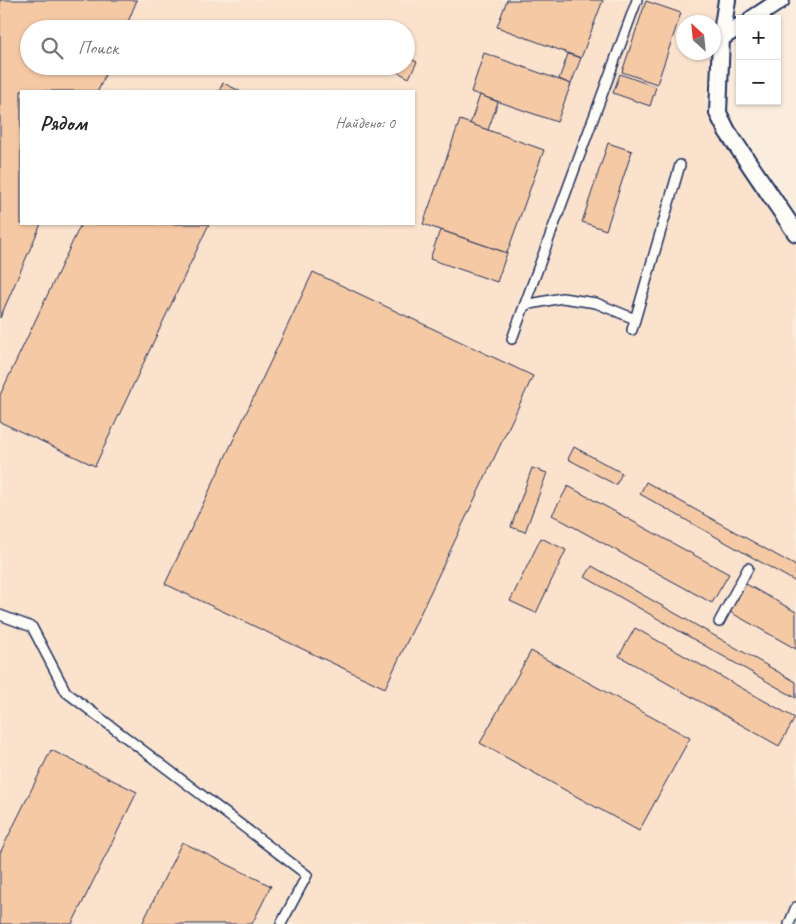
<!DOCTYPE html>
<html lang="ru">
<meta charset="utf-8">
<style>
:root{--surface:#fff;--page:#f2f2f2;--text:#222;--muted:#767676;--line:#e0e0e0}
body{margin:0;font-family:Caveat,sans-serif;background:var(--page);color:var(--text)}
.controls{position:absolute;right:15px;top:15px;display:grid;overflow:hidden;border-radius:0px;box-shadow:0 1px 4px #0004}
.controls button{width:45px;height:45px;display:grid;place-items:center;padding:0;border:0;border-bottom:1px solid var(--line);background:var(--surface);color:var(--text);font:25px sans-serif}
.compass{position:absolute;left:676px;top:15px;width:45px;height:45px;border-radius:50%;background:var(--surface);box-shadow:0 1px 4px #0004;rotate:333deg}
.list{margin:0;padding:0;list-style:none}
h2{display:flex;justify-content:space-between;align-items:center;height:65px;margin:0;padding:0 20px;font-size:21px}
h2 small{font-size:16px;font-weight:400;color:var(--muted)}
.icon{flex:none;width:28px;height:28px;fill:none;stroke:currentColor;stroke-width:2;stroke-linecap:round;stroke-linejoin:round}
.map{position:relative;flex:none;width:796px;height:924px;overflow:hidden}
.search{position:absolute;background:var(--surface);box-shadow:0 1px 4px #0004;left:20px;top:20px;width:395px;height:55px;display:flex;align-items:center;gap:12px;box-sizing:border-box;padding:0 18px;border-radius:28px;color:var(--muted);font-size:19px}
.panel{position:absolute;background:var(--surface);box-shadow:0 1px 4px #0004;left:20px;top:90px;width:395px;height:135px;border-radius:0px}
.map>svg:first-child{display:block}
.built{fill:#fae2cd;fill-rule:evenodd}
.building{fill:#f6c9a5;stroke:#1b2f5e}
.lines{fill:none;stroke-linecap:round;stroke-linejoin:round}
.service-casing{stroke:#1b2f5e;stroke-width:12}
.minor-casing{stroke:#1b2f5e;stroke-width:20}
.service{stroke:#fdfcf7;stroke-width:9}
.minor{stroke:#fdfcf7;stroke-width:16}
</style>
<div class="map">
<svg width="796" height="924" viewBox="0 0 796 924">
<rect width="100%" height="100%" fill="#fbedde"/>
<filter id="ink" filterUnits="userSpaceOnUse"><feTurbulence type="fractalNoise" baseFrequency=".02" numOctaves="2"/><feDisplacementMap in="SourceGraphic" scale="10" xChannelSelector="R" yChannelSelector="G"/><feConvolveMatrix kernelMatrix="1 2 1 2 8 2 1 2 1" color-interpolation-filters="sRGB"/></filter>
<g filter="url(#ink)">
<path class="built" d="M0 0H724L705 101 796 232V924H0ZM684 22H714V52H684ZM29 29H406V66H29ZM21 91H414V224H21Z"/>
<g class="building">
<path d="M0 0H137L125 29H29V66H109L98 91H21V224H41L0 318Z"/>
<path d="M507 0H603L581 58 497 27Z"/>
<path d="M646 1 681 13 657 84 622 72Z"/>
<path d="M484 53 571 84 557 122 471 92Z"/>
<path d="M568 54 581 58 571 84 559 79Z"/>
<path d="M406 57 417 62 409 78 386 66H406Z"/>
<path d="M620 74 656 87 650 106 613 93Z"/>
<path d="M223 83 240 91H219Z"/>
<path d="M480 95 498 102 488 130 470 124Z"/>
<path d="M460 120 544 150 507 253 423 224Z"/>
<path d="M608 143 632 151 606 230 582 222Z"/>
<path d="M81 224H209L95 466 0 422V395Z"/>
<path d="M440 230 507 253 497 282 430 259Z"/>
<path d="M313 272 533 376 385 688 165 584Z"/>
<path d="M574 447 622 473 616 485 568 459Z"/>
<path d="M532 468 547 473 525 532 511 527Z"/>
<path d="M646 482 796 566V582L640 494Z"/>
<path d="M568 486 729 574 712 603 552 515Z"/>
<path d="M541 538 566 550 536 613 510 601Z"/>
<path d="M592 566 796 682V698L585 577Z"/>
<path d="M746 584 796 612V649L730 612Z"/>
<path d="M635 628 795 718 779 746 619 656Z"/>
<path d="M531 651 690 738 639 831 480 743Z"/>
<path d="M51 750 137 792 72 924H0V853Z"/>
<path d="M182 842 271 886 252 924H142Z"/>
</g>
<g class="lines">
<defs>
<g id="service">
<path d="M525 305 562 298 596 303 635 319"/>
<path d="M632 330 680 165"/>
<path d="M512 339 637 0"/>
<path d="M0 615 32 627 66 692 307 875 281 924"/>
<path d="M719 622 748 568"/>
<path d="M789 924 796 907"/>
</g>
<g id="minor">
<path d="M727 0 721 38 718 113 727 131 796 233"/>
<path d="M752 19 781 0"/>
<path d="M721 38 740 26"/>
</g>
</defs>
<use href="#service" class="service-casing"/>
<use href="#minor" class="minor-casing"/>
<use href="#service" class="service"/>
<use href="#minor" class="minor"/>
</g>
</g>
</svg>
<div class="controls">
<button>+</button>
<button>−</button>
</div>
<svg class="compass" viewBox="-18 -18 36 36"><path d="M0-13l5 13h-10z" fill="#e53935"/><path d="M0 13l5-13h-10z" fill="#767676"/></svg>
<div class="search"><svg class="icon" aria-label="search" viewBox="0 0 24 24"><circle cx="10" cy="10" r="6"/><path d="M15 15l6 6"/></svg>Поиск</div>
<section class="panel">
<h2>Рядом<small>Найдено: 0</small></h2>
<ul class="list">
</ul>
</section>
</div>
